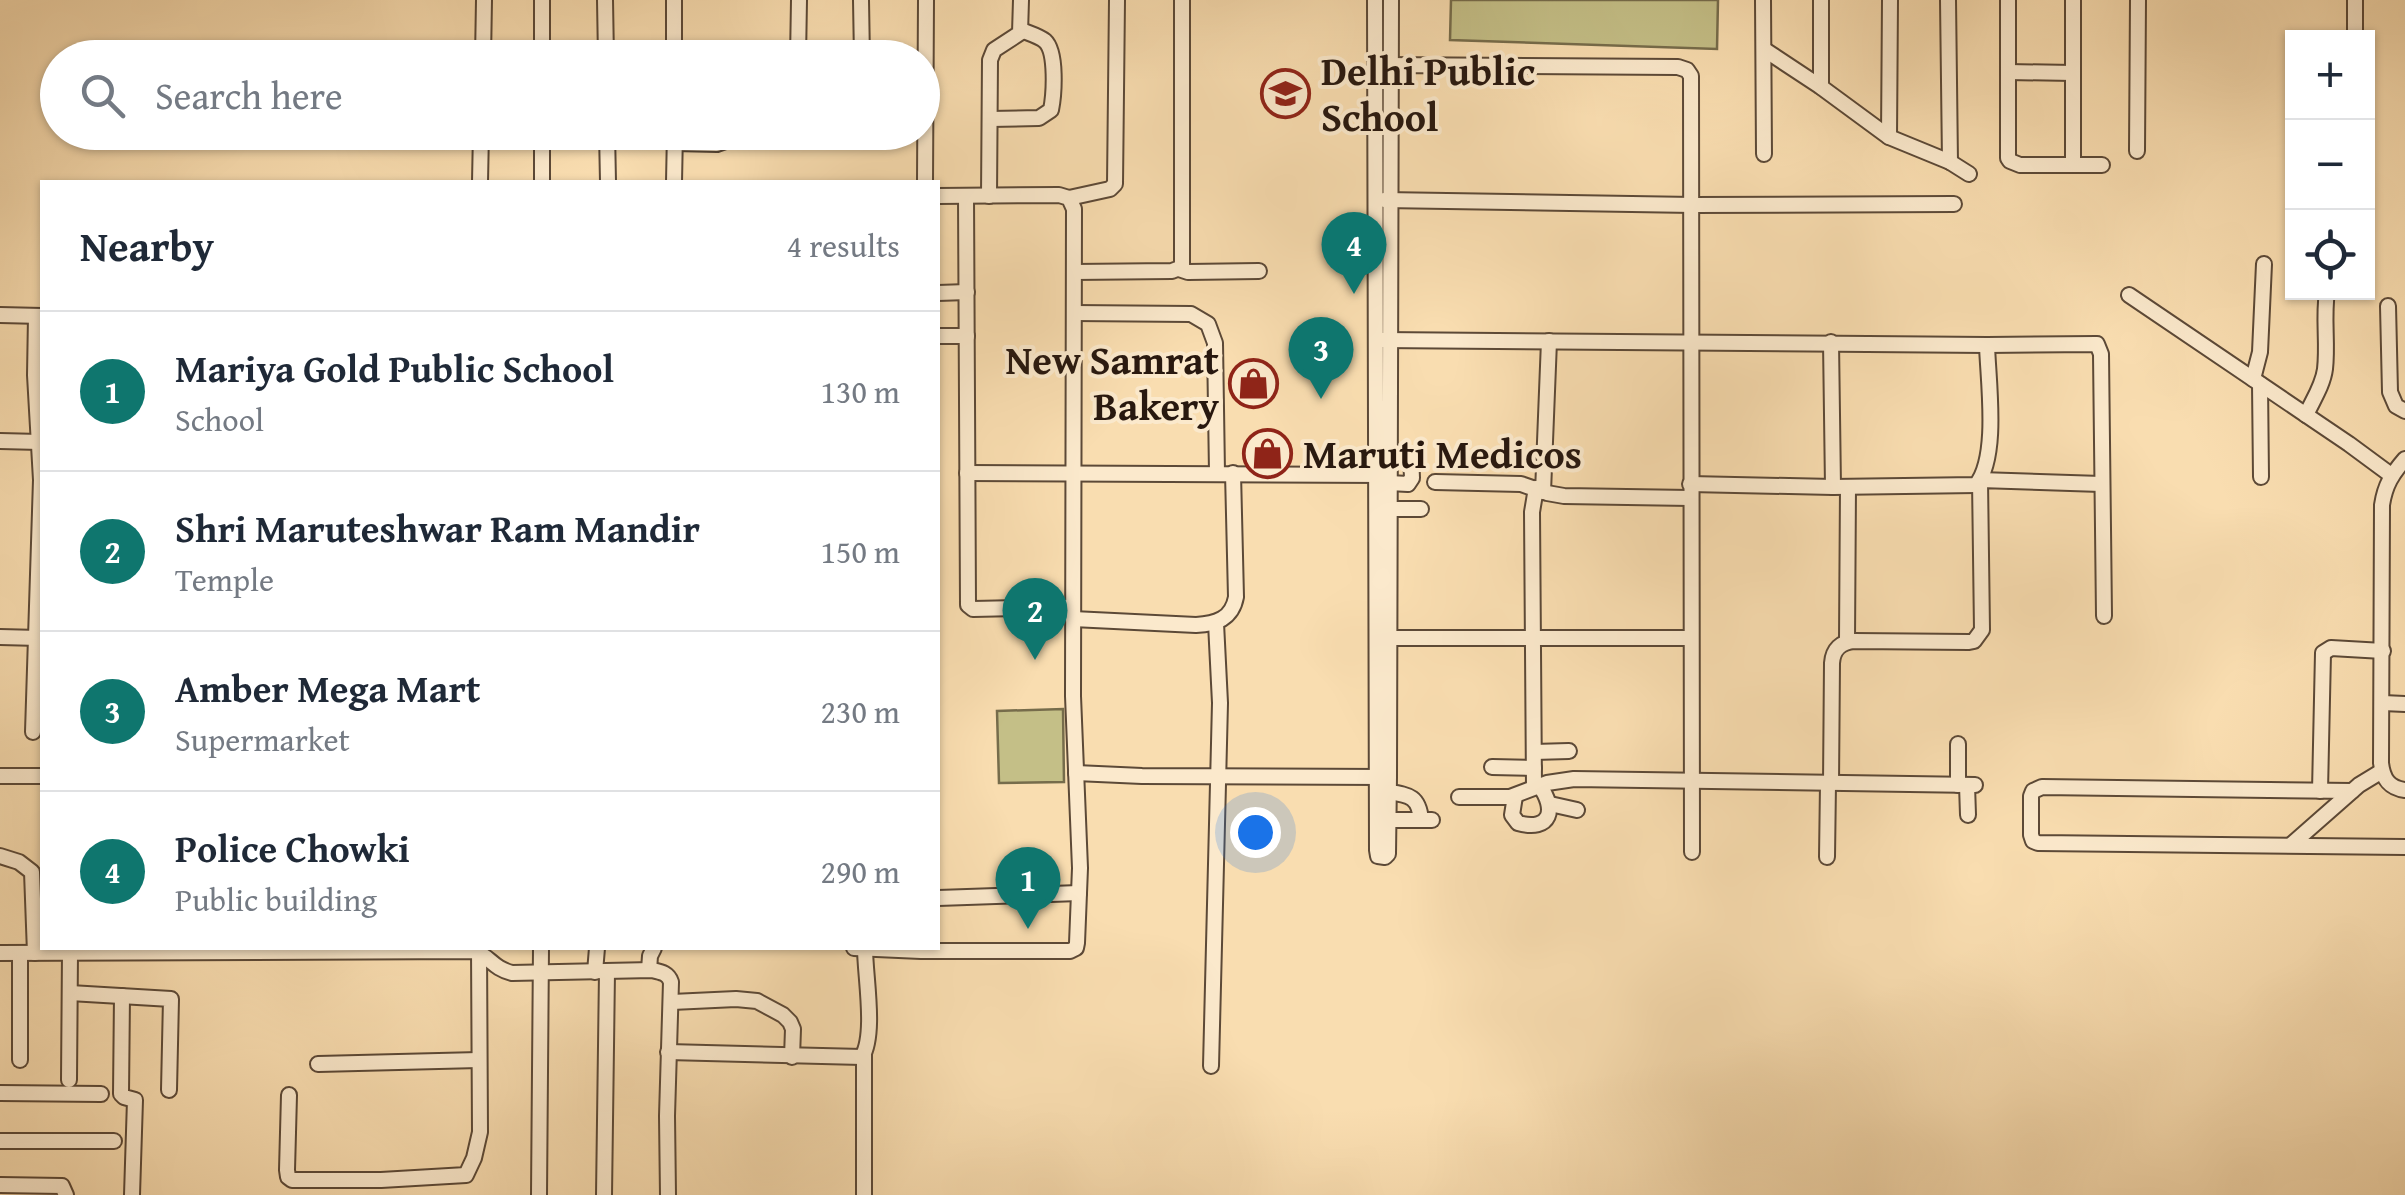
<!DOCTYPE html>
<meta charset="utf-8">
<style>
:root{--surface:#fff;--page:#f2f2f3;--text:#1f2937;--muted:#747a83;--line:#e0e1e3;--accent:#0f766e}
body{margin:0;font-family:"Gentium Book Plus",serif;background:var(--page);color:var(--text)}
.controls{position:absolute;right:30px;top:30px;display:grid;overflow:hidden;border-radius:0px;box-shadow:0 2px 8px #0004}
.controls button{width:90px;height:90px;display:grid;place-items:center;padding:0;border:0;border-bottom:2px solid var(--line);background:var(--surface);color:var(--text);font:50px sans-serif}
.you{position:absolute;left:1255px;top:832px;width:35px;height:35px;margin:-25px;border:8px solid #fff;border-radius:50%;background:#1a73e8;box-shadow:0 0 0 15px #1a73e833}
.badge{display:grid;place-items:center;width:65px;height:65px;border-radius:50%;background:var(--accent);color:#fff;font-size:32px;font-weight:700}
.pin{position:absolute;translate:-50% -82px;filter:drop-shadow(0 2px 5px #0008)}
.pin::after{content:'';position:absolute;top:52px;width:35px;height:30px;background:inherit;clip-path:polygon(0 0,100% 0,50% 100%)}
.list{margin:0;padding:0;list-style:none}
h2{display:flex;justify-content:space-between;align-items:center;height:130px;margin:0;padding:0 40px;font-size:42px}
h2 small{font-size:32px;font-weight:400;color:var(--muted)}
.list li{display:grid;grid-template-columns:65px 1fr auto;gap:30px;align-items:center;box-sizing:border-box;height:160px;padding:0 40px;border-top:2px solid var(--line)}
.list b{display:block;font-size:38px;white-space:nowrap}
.list p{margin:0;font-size:32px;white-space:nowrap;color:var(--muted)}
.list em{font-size:32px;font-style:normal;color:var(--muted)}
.icon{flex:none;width:55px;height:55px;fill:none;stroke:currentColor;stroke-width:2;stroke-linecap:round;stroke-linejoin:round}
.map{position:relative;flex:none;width:2405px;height:1195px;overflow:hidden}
.search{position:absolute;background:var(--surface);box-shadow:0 2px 8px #0004;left:40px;top:40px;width:900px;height:110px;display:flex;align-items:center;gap:25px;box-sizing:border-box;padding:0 35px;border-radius:55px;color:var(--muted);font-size:38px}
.panel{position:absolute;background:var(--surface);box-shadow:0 2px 8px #0004;left:40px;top:180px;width:900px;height:770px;border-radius:0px}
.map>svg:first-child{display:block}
.green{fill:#c4bf87;stroke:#766c4b;stroke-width:2.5}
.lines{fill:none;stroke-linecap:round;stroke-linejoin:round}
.minor-casing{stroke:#5c4937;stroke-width:18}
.minor{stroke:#fbe9cc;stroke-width:14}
.labels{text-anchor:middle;stroke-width:8;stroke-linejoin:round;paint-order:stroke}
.poi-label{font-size:40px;font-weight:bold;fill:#28180f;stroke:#fbe9cc;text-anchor:start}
</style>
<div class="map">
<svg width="2405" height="1195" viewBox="0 0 2405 1195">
<rect width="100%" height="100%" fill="#f9ddb0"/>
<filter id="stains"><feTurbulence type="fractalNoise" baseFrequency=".002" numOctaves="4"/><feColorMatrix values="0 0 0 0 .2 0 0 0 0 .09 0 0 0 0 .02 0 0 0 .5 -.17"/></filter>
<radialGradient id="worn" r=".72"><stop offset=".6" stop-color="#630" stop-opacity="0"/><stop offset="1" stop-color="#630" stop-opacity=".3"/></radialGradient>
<g class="green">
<path d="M1451 0H1718L1717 49 1450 40Z"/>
<path d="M1063 709 1064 782 999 783 997 711Z"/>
</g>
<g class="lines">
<defs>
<g id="minor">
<path d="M605 0 606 58"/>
<path d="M674 0V58"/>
<path d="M861 0 862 58"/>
<path d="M1375 0 1377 850 1378 856 1385 857 1388 854 1389 777 1391 0"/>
<path d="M1763 0 1764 154"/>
<path d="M1821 0V87"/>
<path d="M1948 0 1950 162"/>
<path d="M2008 0V158L2010 161 2020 165H2102"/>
<path d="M2073 0V165"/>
<path d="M2355 0V38"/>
<path d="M1765 50 1821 87 1889 137 1950 162 1969 174"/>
<path d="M483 58 484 0"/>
<path d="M542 58V0"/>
<path d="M798 58 799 0"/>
<path d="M1382 65 1678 67 1687 70 1691 76 1692 852"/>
<path d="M2008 72 2073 73"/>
<path d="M990 119 1039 118 1051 110C1054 95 1057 52 1045 41 1039 36 1028 33 1021 30"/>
<path d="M607 132 608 182"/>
<path d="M863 132V139"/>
<path d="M1889 137 1890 0"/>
<path d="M675 143 717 144 731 139 732 132"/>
<path d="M2137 151 2138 0"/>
<path d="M480 182 481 132"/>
<path d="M542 182V132"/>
<path d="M674 182 675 132"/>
<path d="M925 182 926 0"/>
<path d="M966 196 968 605 973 609 1073 607"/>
<path d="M989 196 990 60 994 50 1020 33 1021 0"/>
<path d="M1069 198 1110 189 1115 184 1117 0"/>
<path d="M1384 200 1693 205 1954 204"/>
<path d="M1179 269 1188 272 1259 271"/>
<path d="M1074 272 1172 271 1182 267V0"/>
<path d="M938 293 967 292"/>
<path d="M2129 295 2349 444 2391 475"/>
<path d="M2388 306 2390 392 2396 406 2405 411"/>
<path d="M1074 313 1191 314 1208 324 1215 343 1217 473"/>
<path d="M0 315 42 316"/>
<path d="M938 336H967"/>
<path d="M1381 340 1987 345 2097 344 2101 354 2104 616"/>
<path d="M1831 342 1833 487"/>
<path d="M2253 379 2260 352 2264 264"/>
<path d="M2260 384 2261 477"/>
<path d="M2306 415C2313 400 2323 385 2325 369 2328 343 2323 318 2327 292"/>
<path d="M0 441 40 442"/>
<path d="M2405 459C2392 474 2385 485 2382 505L2381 763C2383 779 2389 788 2405 790"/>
<path d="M967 473 1386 475"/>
<path d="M1435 482 1521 484 1547 493 1564 496 1690 498"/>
<path d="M1389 483 1408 484 1412 478 1411 454 1390 453"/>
<path d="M1690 484 1833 487 1976 485C1999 457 1988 381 1987 345"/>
<path d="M1543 492 1549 341"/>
<path d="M1389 509H1421"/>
<path d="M1073 619 1196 625C1216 624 1232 619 1236 597L1233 473"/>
<path d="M0 637 39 638"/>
<path d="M1381 638H1690"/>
<path d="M1847 641 1848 487"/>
<path d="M2383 703 2405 704"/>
<path d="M33 732 41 480 35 375 36 316"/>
<path d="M1958 744V785"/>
<path d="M1534 752 1569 751"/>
<path d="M1492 767 1534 768"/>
<path d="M1076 773 1142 776 1385 777"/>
<path d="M0 776H42"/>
<path d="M1831 784 1832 663C1833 649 1841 642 1854 641L1969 642 1974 641 1982 630 1980 480 2101 484"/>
<path d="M1967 785 1968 815"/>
<path d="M1534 787 1532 512 1536 488"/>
<path d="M2320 791 2323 653 2331 648 2383 651"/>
<path d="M2352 791 2042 787 2033 791 2031 796V835L2033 841 2038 843 2405 847"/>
<path d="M1389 792C1410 795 1419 797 1421 820"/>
<path d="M1515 796 1512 815 1518 823C1551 832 1557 809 1539 785"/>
<path d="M1459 797H1510L1547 783 1574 779 1975 785"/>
<path d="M1550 804 1577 810"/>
<path d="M1389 820H1432"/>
<path d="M2292 844 2359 785 2382 771"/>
<path d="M0 856 19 862 32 872 35 953"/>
<path d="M1827 857 1828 784"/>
<path d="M938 898 1079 893"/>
<path d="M854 948 921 951H1070L1076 948 1077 943 1080 868 1073 696 1074 209 1069 198 1059 195 938 196"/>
<path d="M0 953 474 951C490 956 492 968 512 973L652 970C661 972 668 973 671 982L667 1116 668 1195"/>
<path d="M20 953V1060"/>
<path d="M649 970 650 956 654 948"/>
<path d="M595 972 597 948"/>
<path d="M70 993 171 999 169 1090"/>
<path d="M122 996 121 1094 124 1097 135 1100 132 1195"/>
<path d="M672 1002 736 999 757 1001 783 1015 790 1022 793 1029 792 1057"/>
<path d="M668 1052 862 1057C876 1034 865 976 865 948"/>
<path d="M318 1064 479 1060"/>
<path d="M1211 1066 1220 703 1216 623"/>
<path d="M69 1080 70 953"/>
<path d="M0 1093 101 1094"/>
<path d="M289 1095 287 1170 288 1177 292 1180H381L466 1175 474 1158 480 1132 479 948"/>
<path d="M0 1141H114"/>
<path d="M0 1185 62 1186 66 1195"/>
<path d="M539 1195 541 948"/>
<path d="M604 1195 607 972"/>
<path d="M864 1195V1055"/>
</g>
</defs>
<use href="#minor" class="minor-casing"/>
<use href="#minor" class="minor"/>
</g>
<defs>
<symbol id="school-ring" viewBox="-11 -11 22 22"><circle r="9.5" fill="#fbe9cc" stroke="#8f2418" stroke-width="1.5"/><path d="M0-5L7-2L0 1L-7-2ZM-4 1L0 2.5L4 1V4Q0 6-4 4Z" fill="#8f2418"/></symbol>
<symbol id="shop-ring" viewBox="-11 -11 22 22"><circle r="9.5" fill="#fbe9cc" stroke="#8f2418" stroke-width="1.5"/><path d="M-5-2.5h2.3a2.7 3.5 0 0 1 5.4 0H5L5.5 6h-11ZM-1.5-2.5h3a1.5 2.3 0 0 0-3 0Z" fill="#8f2418"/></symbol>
</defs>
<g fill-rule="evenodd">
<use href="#school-ring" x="1258" y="66" width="55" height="55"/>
<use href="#shop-ring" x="1226" y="356" width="55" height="55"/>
<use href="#shop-ring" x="1240" y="426" width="55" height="55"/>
</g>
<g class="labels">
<g class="poi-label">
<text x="1321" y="85">Delhi Public<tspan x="1321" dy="46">School</tspan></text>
<text x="1219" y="374" text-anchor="end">New Samrat<tspan x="1219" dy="46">Bakery</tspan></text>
<text x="1303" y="468">Maruti Medicos</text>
</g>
</g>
<rect width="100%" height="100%" filter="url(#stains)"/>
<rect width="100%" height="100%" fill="url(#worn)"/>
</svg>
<div class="controls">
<button>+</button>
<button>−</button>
<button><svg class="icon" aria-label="locate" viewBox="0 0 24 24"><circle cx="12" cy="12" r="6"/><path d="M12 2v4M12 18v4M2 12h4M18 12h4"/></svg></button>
</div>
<div class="you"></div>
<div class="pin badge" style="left:1028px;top:929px">1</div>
<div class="pin badge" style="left:1035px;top:660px">2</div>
<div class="pin badge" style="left:1321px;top:399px">3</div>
<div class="pin badge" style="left:1354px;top:294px">4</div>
<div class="search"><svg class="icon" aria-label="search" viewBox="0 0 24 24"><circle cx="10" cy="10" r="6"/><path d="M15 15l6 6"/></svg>Search here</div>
<section class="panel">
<h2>Nearby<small>4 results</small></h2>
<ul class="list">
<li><span class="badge">1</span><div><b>Mariya Gold Public School</b><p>School</p></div><em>130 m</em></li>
<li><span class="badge">2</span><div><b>Shri Maruteshwar Ram Mandir</b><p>Temple</p></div><em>150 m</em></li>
<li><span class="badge">3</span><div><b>Amber Mega Mart</b><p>Supermarket</p></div><em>230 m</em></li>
<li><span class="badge">4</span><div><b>Police Chowki</b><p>Public building</p></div><em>290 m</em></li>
</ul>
</section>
</div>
